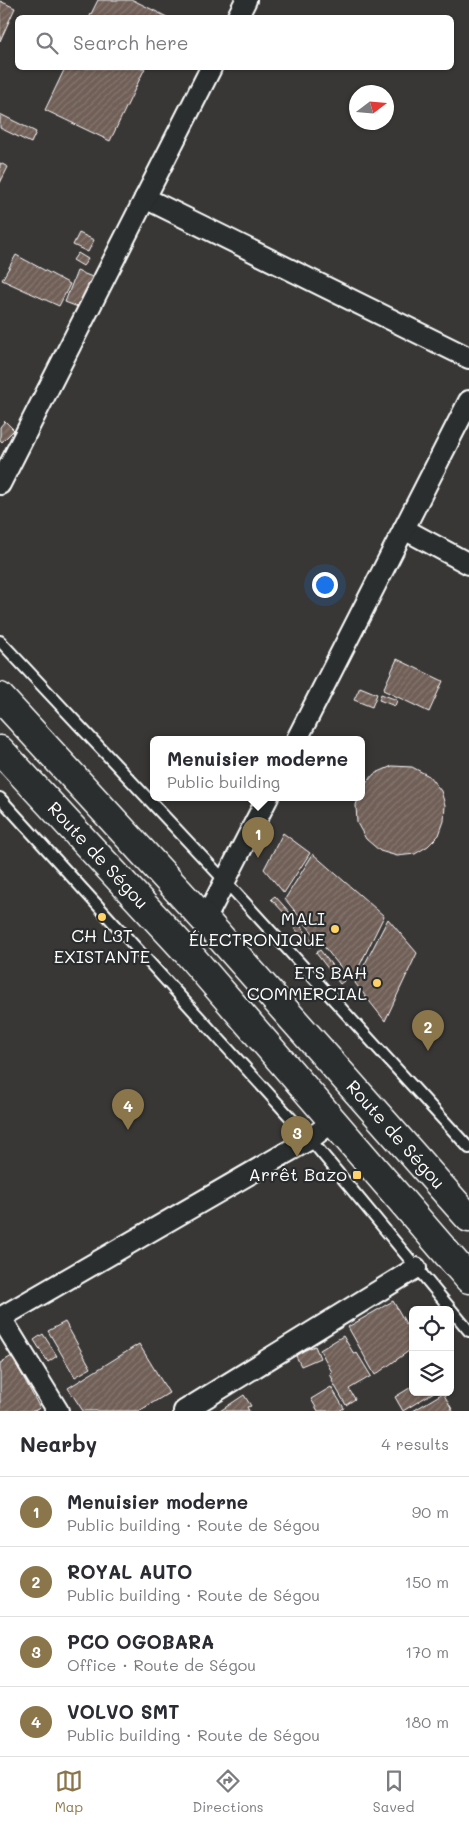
<!DOCTYPE html>
<meta charset="utf-8">
<style>
:root{--surface:#fff;--page:#f2f2f3;--text:#2b2b33;--muted:#7c7c81;--line:#e1e1e2;--accent:#8a764a}
body{margin:0;font-family:Mali,sans-serif;background:var(--page);color:var(--text)}
.controls{position:absolute;right:15px;bottom:15px;display:grid;overflow:hidden;border-radius:8px;box-shadow:0 1px 4px #0004}
.controls button{width:45px;height:45px;display:grid;place-items:center;padding:0;border:0;border-bottom:1px solid var(--line);background:var(--surface);color:var(--text);font:25px sans-serif}
.compass{position:absolute;left:349px;top:85px;width:45px;height:45px;border-radius:50%;background:var(--surface);box-shadow:0 1px 4px #0004;rotate:74deg}
.you{position:absolute;left:324px;top:584px;width:18px;height:18px;margin:-12px;border:4px solid #fff;border-radius:50%;background:#1a73e8;box-shadow:0 0 0 8px #1a73e833}
.badge{display:grid;place-items:center;width:32px;height:32px;border-radius:50%;background:var(--accent);color:#fff;font-size:16px;font-weight:700}
.pin{position:absolute;translate:-50% -41px;filter:drop-shadow(0 1px 2px #0008)}
.pin::after{content:'';position:absolute;top:26px;width:18px;height:15px;background:inherit;clip-path:polygon(0 0,100% 0,50% 100%)}
.popup{position:absolute;left:150px;top:736px;width:215px;height:65px;box-sizing:border-box;display:grid;place-content:center;border-radius:8px;background:var(--surface);filter:drop-shadow(0 1px 4px #0005);font-size:16px;white-space:nowrap;color:var(--muted)}
.popup b{font-size:19px;color:var(--text)}
.popup::after{content:'';position:absolute;left:50%;top:100%;margin-left:-10px;border:10px solid transparent;border-top-color:var(--surface)}
.list{margin:0;padding:0;list-style:none}
h2{display:flex;justify-content:space-between;align-items:center;height:65px;margin:0;padding:0 20px;font-size:21px}
h2 small{font-size:16px;font-weight:400;color:var(--muted)}
.list li{display:grid;grid-template-columns:32px 1fr auto;gap:15px;align-items:center;box-sizing:border-box;height:70px;padding:0 20px;border-top:1px solid var(--line)}
.list b{display:block;font-size:19px;white-space:nowrap}
.list p{margin:0;font-size:16px;white-space:nowrap;color:var(--muted)}
.list em{font-size:16px;font-style:normal;color:var(--muted)}
.icon{flex:none;width:28px;height:28px;fill:none;stroke:currentColor;stroke-width:2;stroke-linecap:round;stroke-linejoin:round}
.map{position:relative;flex:none;width:469px;height:1411px;overflow:hidden}
.search{position:absolute;background:var(--surface);box-shadow:0 1px 4px #0004;left:15px;right:15px;top:15px;height:55px;display:flex;align-items:center;gap:12px;box-sizing:border-box;padding:0 18px;border-radius:8px;color:var(--muted);font-size:19px}
.sheet{height:345px;background:var(--surface)}
nav{display:flex;justify-content:space-around;align-items:center;box-sizing:border-box;height:70px;border-top:1px solid var(--line);background:var(--surface);font-size:14px;color:var(--muted)}
nav a{display:grid;justify-items:center;gap:2px}
nav .on{color:var(--accent)}
.map>svg:first-child{display:block}
.building{fill:url(#building-hatch);stroke:#fff}
.lines{fill:none;stroke-linecap:round;stroke-linejoin:round}
.service-casing{stroke:#fff;stroke-width:14}
.minor-casing{stroke:#fff;stroke-width:24}
.trunk-casing{stroke:#fff;stroke-width:31}
.service{stroke:#2a2d2e;stroke-width:10}
.minor{stroke:#2a2d2e;stroke-width:20}
.trunk{stroke:#2a2d2e;stroke-width:28}
.poi-dot{fill:#ffd166;stroke:#2a2d2e;stroke-width:2}
.labels{text-anchor:middle;stroke-width:4.5;stroke-linejoin:round;paint-order:stroke}
.street-label{font-size:18px;fill:#fff;stroke:#2a2d2e}
.poi-label{font-size:18px;fill:#fff;stroke:#2a2d2e;text-anchor:end}
</style>
<div class="map">
<svg width="469" height="1411" viewBox="0 0 469 1411">
<defs>
<pattern id="building-hatch" width="6" height="6" patternUnits="userSpaceOnUse" patternTransform="scale(1.25)"><rect width="6" height="6" fill="#705f57"/><path d="M-1 1l2-2M0 6l6-6M5 7l2-2" fill="none" stroke="#857770"/></pattern>
</defs>
<rect width="100%" height="100%" fill="#383736"/>
<filter id="ink" filterUnits="userSpaceOnUse"><feTurbulence type="fractalNoise" baseFrequency=".02" numOctaves="2"/><feDisplacementMap in="SourceGraphic" scale="10" xChannelSelector="R" yChannelSelector="G"/><feConvolveMatrix kernelMatrix="1 2 1 2 8 2 1 2 1" color-interpolation-filters="sRGB"/></filter>
<g filter="url(#ink)">
<g class="building">
<path d="M98 0H133L169 18H89Z"/>
<path d="M0 1 15 8 0 41Z"/>
<path d="M65 68H145L110 141 45 110Z"/>
<path d="M0 114 36 132 31 143 0 128Z"/>
<path d="M0 163 8 167 0 183Z"/>
<path d="M79 233 94 240 88 252 73 245Z"/>
<path d="M78 253 88 259 83 266 73 260Z"/>
<path d="M16 255 70 284 59 306 2 280Z"/>
<path d="M77 271 95 278 83 309 65 302Z"/>
<path d="M5 421 14 430 2 442 0 440V427Z"/>
<path d="M397 659 443 681 429 712 383 690Z"/>
<path d="M360 687 377 694 372 707 354 700Z"/>
<path d="M381 694 397 700 395 706 379 700Z"/>
<path d="M392 766 412 767 429 776 441 791 445 805 444 821 439 835 428 846 415 854 397 856 380 851 366 839 357 823 356 805 359 797H362V788L374 774Z"/>
<path d="M283 833 310 853 284 893 264 869Z"/>
<path d="M313 854 384 916 352 981 285 899Z"/>
<path d="M275 896 291 914 288 917 271 899Z"/>
<path d="M388 919 417 953 385 1021 355 983Z"/>
<path d="M297 922 315 943 310 947 293 926Z"/>
<path d="M320 950 344 981 340 984 316 953Z"/>
<path d="M393 1301 413 1336V1348L375 1375 348 1327Z"/>
<path d="M65 1322 91 1368 75 1377 48 1331Z"/>
<path d="M43 1334 57 1356 48 1362 34 1340Z"/>
<path d="M343 1336 354 1354 357 1353 371 1376 349 1389 355 1399 346 1405 332 1381 333 1380 330 1374 332 1372 320 1350Z"/>
<path d="M139 1344 169 1393 139 1411H83L68 1388Z"/>
<path d="M315 1346 320 1358 301 1366 295 1354Z"/>
<path d="M12 1356 40 1408 34 1411H0V1363Z"/>
<path d="M413 1386V1392H434L403 1411 395 1397Z"/>
<path d="M331 1387 344 1408 339 1411H318L311 1399Z"/>
<path d="M443 1393 453 1411H413Z"/>
<path d="M244 1395 251 1406 247 1407 249 1411H220Z"/>
</g>
<g class="lines">
<defs>
<g id="service">
<path d="M0 641 225 881 469 1148"/>
<path d="M0 798 310 1139 469 1331"/>
</g>
<g id="minor">
<path d="M237 18 246 0"/>
<path d="M145 198 469 358"/>
<path d="M0 484 211 68"/>
<path d="M404 529 469 564"/>
<path d="M297 739 469 401"/>
<path d="M205 920 268 797"/>
<path d="M0 1318 310 1139 332 1122"/>
<path d="M1 1318 58 1411"/>
<path d="M184 1411 416 1268"/>
</g>
<g id="trunk">
<path id="s1" d="M0 697 205 920 469 1218"/>
<path id="s2" d="M0 750 188 953 469 1279"/>
</g>
</defs>
<use href="#service" class="service-casing"/>
<use href="#minor" class="minor-casing"/>
<use href="#trunk" class="trunk-casing"/>
<use href="#service" class="service"/>
<use href="#minor" class="minor"/>
<use href="#trunk" class="trunk"/>
</g>
</g>
<g class="poi-dot">
<circle cx="102" cy="917" r="5"/>
<circle cx="335" cy="929" r="5"/>
<circle cx="377" cy="983" r="5"/>
<rect x="352" y="1170" width="10" height="10" rx="2.5"/>
</g>
<g class="labels">
<g class="street-label">
<text dy="6" stroke="none"><textPath href="#s2" startOffset="144">Route de Ségou</textPath></text>
<text dy="6" stroke="none"><textPath href="#s1" startOffset="590">Route de Ségou</textPath></text>
</g>
<g class="poi-label">
<text x="325" y="925">MALI<tspan x="325" dy="21">ÉLECTRONIQUE</tspan></text>
<text x="102" y="942" text-anchor="middle">CH L3T<tspan x="102" dy="21">EXISTANTE</tspan></text>
<text x="367" y="979">ETS BAH<tspan x="367" dy="21">COMMERCIAL</tspan></text>
<text x="347" y="1181">Arrêt Bazo</text>
</g>
</g>
</svg>
<div class="controls">
<button><svg class="icon" aria-label="locate" viewBox="0 0 24 24"><circle cx="12" cy="12" r="6"/><path d="M12 2v4M12 18v4M2 12h4M18 12h4"/></svg></button>
<button><svg class="icon" aria-label="layers" viewBox="0 0 24 24"><path d="M12 4l9 5-9 5-9-5zM3 14l9 5 9-5"/></svg></button>
</div>
<svg class="compass" viewBox="-18 -18 36 36"><path d="M0-13l5 13h-10z" fill="#e53935"/><path d="M0 13l5-13h-10z" fill="#7c7c81"/></svg>
<div class="you"></div>
<div class="pin badge" style="left:258px;top:858px">1</div>
<div class="popup"><b>Menuisier moderne</b>Public building</div>
<div class="pin badge" style="left:428px;top:1051px">2</div>
<div class="pin badge" style="left:297px;top:1157px">3</div>
<div class="pin badge" style="left:128px;top:1130px">4</div>
<div class="search"><svg class="icon" aria-label="search" viewBox="0 0 24 24"><circle cx="10" cy="10" r="6"/><path d="M15 15l6 6"/></svg>Search here</div>
</div>
<section class="sheet">
<h2>Nearby<small>4 results</small></h2>
<ul class="list">
<li><span class="badge">1</span><div><b>Menuisier moderne</b><p>Public building · Route de Ségou</p></div><em>90 m</em></li>
<li><span class="badge">2</span><div><b>ROYAL AUTO</b><p>Public building · Route de Ségou</p></div><em>150 m</em></li>
<li><span class="badge">3</span><div><b>PCO OGOBARA</b><p>Office · Route de Ségou</p></div><em>170 m</em></li>
<li><span class="badge">4</span><div><b>VOLVO SMT</b><p>Public building · Route de Ségou</p></div><em>180 m</em></li>
</ul>
</section>
<nav>
<a class="on"><svg class="icon" aria-label="map" viewBox="0 0 24 24"><path d="M3 6l6-2 6 2 6-2v14l-6 2-6-2-6 2zM9 4v14M15 6v14"/></svg>Map</a>
<a><svg class="icon" aria-label="directions" viewBox="0 0 24 24"><path d="M12 3l9 9-9 9-9-9zM9 14v-3h6M13 9l2 2-2 2"/></svg>Directions</a>
<a><svg class="icon" aria-label="saved" viewBox="0 0 24 24"><path d="M7 4h10v16l-5-4-5 4z"/></svg>Saved</a>
</nav>
